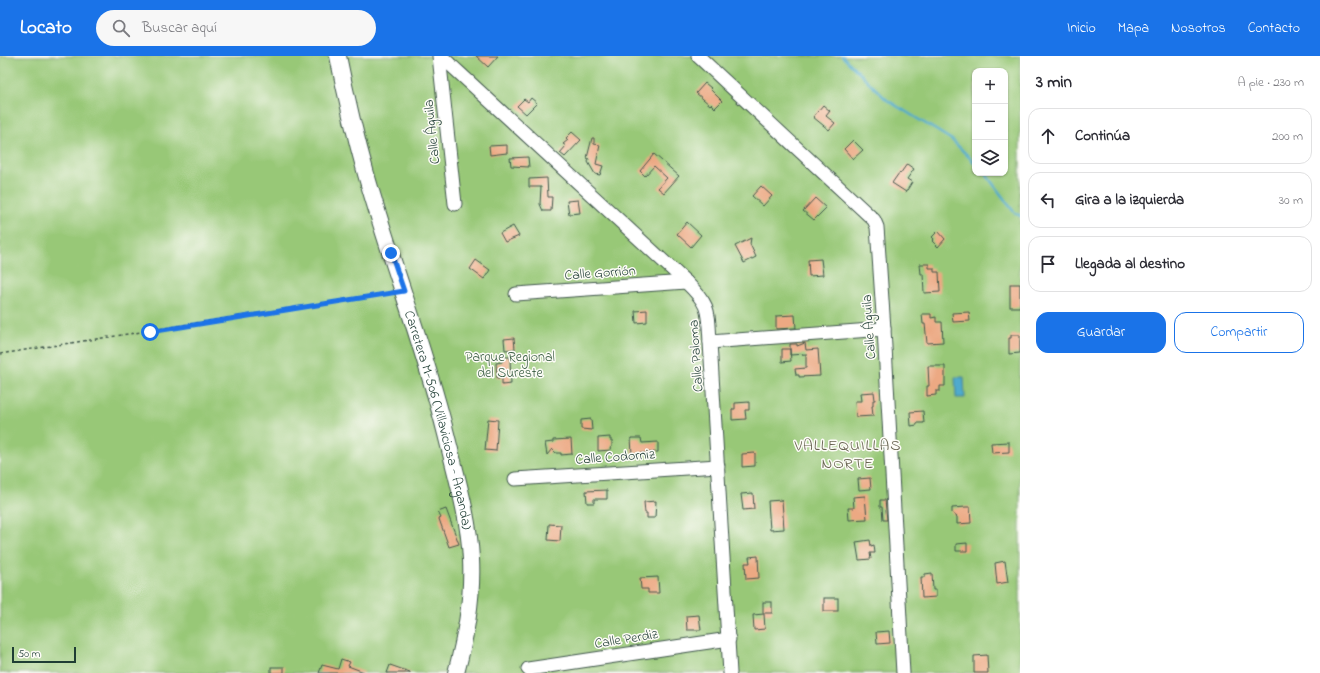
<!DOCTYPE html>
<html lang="es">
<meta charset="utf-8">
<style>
:root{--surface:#fff;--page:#f7f7f7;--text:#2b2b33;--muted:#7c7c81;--line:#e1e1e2;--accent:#1a73e8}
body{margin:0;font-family:"Indie Flower",sans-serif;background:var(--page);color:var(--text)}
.controls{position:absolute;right:12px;top:12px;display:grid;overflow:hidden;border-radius:8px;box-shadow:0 1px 3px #0004}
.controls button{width:36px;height:36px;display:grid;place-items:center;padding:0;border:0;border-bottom:1px solid var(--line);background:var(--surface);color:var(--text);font:20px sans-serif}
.scale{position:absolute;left:12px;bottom:10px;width:64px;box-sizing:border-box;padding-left:4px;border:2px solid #1f3d34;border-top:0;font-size:11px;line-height:14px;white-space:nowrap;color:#1f3d34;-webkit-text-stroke:3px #fdfcf7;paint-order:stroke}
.stop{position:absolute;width:12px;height:12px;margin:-9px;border:3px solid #1a73e8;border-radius:50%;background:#fff}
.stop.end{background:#1a73e8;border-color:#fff;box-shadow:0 1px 4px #0008}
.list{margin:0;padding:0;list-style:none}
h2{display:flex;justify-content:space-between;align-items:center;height:52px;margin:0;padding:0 16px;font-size:17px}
h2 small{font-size:13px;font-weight:400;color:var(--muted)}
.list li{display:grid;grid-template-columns:26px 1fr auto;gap:12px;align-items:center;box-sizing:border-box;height:56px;margin:0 8px 8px;padding:0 8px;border:1px solid var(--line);border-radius:12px}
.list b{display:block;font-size:15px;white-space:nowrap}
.list em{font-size:13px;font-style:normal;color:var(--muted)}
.actions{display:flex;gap:8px;padding:12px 16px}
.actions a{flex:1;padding:9px 0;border:1px solid var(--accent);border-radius:12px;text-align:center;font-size:14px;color:var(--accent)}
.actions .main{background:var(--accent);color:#fff}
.icon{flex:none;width:22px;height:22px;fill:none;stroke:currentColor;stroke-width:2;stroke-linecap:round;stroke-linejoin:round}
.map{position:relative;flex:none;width:1020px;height:617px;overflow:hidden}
header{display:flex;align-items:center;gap:24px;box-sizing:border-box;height:56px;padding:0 20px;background:var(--accent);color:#fff}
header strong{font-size:19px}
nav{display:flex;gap:22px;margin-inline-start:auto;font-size:14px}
.search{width:280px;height:36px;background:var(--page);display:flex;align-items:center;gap:10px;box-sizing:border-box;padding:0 14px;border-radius:22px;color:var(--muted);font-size:15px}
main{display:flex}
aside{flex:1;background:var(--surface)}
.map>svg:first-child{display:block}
.green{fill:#98c877;stroke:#5c8256;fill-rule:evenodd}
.water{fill:#4faacd;stroke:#377480}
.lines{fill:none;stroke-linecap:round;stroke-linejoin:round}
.stream{stroke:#4faacd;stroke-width:2.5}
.building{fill:#eca983}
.minor-casing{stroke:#3f564b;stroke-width:15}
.major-casing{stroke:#3f564b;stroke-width:18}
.path{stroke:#3f564b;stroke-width:1.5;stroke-dasharray:3 3;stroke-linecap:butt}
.minor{stroke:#fff;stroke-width:13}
.major{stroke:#fff;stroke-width:16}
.route{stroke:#1a73e8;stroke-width:5}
.labels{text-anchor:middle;stroke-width:3;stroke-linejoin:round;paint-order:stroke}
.street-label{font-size:14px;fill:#1f3d34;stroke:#fdfcf7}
.park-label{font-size:14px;fill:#3d6045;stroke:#fdfcf7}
.quarter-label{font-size:16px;letter-spacing:1px;fill:#676350;stroke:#fdfcf7}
</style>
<header>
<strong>Locato</strong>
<div class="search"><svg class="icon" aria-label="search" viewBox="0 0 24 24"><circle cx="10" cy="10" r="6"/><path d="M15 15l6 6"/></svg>Buscar aquí</div>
<nav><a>Inicio</a><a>Mapa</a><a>Nosotros</a><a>Contacto</a></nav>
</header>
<main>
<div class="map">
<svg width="1020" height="617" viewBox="0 0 1020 617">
<rect width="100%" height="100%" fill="#fdfcf7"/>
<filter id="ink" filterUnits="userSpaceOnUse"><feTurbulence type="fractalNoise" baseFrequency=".025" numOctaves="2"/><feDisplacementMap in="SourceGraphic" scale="8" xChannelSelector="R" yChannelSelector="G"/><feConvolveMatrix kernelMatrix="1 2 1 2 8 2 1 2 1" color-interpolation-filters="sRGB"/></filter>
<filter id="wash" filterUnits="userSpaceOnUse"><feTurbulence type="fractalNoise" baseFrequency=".012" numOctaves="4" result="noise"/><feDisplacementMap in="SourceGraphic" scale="16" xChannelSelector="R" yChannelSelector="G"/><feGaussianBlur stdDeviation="0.9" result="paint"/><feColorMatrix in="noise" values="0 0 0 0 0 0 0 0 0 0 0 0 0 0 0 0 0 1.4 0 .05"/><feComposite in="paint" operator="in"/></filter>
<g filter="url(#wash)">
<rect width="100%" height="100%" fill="#f4e6cd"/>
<path class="green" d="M0 0H1020V617H0ZM975 15H1005V117H975Z"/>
<path class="water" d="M955 321H964L965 342H956Z"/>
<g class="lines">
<g class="stream">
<path d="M842 0 887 44 952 84 975 107"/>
<path d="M985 117 1014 156 1020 160"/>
</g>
</g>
<g id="blocks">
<g class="building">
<path d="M476 0H498L488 11Z"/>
<path d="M705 27 711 32 710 33 722 45 715 52 711 48 710 49 696 37Z"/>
<path d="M531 42 537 47 526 58 517 50 524 43 528 46Z"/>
<path d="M823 49 830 55 826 60 835 67 829 74 813 61Z"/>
<path d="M572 76 581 84 565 101 560 97 566 90 563 88 568 84 566 82Z"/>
<path d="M592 82H594V88L600 89 596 108 603 110 600 119 595 118 588 106 589 103 587 102Z"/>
<path d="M853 84 863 94 853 103 844 93Z"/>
<path d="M507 89V97L490 99 489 90Z"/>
<path d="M654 98 679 120 664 137 658 132 667 122 654 110 645 120 640 115Z"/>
<path d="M528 101 529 111 511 110 510 102Z"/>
<path d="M907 108 914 113 907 123 912 126 906 136 892 127 899 117 900 118Z"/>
<path d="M547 122 548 141H552L551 155H543L540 148 541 131H529V123Z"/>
<path d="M761 130 772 140 763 150 752 140Z"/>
<path d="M815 142 826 152 814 164 803 155Z"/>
<path d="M578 144 580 157 569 158 567 145Z"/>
<path d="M687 166 701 179 691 191 677 178Z"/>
<path d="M513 170 519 180 505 186 500 177Z"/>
<path d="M938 175 945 183 938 191 932 185 934 183 932 181Z"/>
<path d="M751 182 750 188 756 201 744 207 735 190Z"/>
<path d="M821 203 823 219 809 220 808 204Z"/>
<path d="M476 204 490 214 484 223 470 213Z"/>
<path d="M920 208H929V212H934V216H939L940 236 924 237 923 218H921Z"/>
<rect x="1010" y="228" width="10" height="23"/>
<path d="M647 254V266L636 267 635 255Z"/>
<path d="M969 256 970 265 953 266 952 257Z"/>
<path d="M922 258H931V262L936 261V266H942L943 286 927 287 925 268H923Z"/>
<path d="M795 259 796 272 776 273V260Z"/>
<path d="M1011 279H1020V297L1009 298V282H1011Z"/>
<path d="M514 282 515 293 505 294 504 283Z"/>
<path d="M805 287 806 294 818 293 820 320 799 321V319H796L795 313 806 312V298L790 299V288H797V290Z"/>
<path d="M782 293H790L791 305 782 306Z"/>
<path d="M502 301H510L511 328 502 329V322H497L496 307 502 306Z"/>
<path d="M928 310H945V330H940V335H936V339L927 340V330H929Z"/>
<path d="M874 336 875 344H873V350H872L873 360 856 361 855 345H861L860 337Z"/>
<path d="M749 346V354H745L746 363 732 364V353H735V347Z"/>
<path d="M923 355 924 367H917V369L911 370 910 356Z"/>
<path d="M488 363 498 364 496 395 485 394Z"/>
<path d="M591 363 592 374 581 373V364Z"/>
<path d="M610 381V384H612V391L610 392 611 394 598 395V382Z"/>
<path d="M631 382H641L642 387 658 386V396L632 398Z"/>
<path d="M571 383 572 398 561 399V397H556L552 393 547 399 545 387 553 386V384Z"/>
<path d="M1009 386V396L992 397 991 387Z"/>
<path d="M755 397V410L742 411V398Z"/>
<path d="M870 422 871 433 859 434 858 423Z"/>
<path d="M607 434V443H594V447H587L586 435Z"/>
<path d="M753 437 754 453 743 454 741 438Z"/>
<path d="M865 440 867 463 849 464 848 452H854L853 441Z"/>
<path d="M782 444 784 473 770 474 768 445Z"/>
<path d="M880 444H885L887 464H883L882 451H880Z"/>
<path d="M656 445 655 462H647V457H645L644 446Z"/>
<path d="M966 451H970L971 467 957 468V461L952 457V452Z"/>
<path d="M446 453 459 488 449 491 439 463 441 462 438 456Z"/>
<path d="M549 468 561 469 560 485 548 484Z"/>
<path d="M870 484 871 490 874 489 875 497H870L871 503 859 504 856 486Z"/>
<path d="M967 487V495H956V488Z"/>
<path d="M758 500 759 522 746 523 745 507H750L749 501Z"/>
<path d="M1005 505 1008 526 997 528 995 507Z"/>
<path d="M932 517 933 534H936V541L922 542 921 521H925V518Z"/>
<path d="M658 521 659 537H648V533H641L640 522Z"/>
<rect x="824" y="542" width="14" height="13"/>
<rect x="763" y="546" width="9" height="11"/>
<path d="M764 558 765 573 754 574 753 559Z"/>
<path d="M699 559 701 574H687L686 560Z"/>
<path d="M889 575 890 587 877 588 876 576Z"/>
<path d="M987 599 988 617H974V600Z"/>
<path d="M341 603 350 606 348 610 364 616V617H319L322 609 338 613Z"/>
<path d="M390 609 410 616V617H387Z"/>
<rect x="271" y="611" width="13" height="6"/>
</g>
</g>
</g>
<g filter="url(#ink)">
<use href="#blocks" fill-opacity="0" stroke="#3f564b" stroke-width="1"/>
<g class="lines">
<defs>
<g id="minor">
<path d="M439 0 455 148"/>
<path d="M441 0 686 226C710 249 708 254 710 286L730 617"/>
<path d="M698 0 874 164 877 171 884 273 903 617"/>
<path d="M516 238 686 226"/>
<path d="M710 286 884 273"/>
<path d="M515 423 718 410"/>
<path d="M528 613 729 583"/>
</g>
<g id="major">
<path id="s1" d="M338 0C346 40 355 79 366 118 391 206 424 290 446 378 456 419 469 461 471 503 473 542 466 580 456 617"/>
</g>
</defs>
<use href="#minor" class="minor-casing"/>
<use href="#major" class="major-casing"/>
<path class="path" d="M0 298 391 237"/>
<use href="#minor" class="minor"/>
<use href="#major" class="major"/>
</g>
</g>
<g class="lines" filter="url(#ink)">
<path class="route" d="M150 276 404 235 391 197"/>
</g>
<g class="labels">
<g class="street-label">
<text transform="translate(431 76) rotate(-96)" y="5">Calle Águila</text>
<text transform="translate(600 216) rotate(-4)" y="5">Calle Gorrión</text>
<text transform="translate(868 271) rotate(-94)" y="5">Calle Águila</text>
<text transform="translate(695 300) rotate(-94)" y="5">Calle Paloma</text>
<text dy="5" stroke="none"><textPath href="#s1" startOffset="378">Carretera M-506 (Villaviciosa - Arganda)</textPath></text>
<text transform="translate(615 400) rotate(-4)" y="5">Calle Codorniz</text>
<text transform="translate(626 582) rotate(-9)" y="5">Calle Perdiz</text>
</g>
<g class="park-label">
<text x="510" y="305">Parque Regional<tspan x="510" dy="16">del Sureste</tspan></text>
</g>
<g class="quarter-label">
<text x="848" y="394">VALLEQUILLAS<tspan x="848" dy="18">NORTE</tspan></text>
</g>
</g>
</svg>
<div class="controls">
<button>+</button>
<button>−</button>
<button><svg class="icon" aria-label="layers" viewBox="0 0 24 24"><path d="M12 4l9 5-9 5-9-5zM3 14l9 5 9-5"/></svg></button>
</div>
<div class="scale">50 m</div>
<div class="stop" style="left:150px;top:276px"></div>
<div class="stop end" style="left:391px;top:197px"></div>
</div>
<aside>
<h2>3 min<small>A pie · 230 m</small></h2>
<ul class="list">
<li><svg class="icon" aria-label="ahead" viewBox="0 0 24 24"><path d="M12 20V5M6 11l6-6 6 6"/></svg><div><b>Continúa</b></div><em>200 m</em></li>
<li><svg class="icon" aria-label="left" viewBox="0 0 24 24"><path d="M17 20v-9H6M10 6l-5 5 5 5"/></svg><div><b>Gira a la izquierda</b></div><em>30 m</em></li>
<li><svg class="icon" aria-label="arrive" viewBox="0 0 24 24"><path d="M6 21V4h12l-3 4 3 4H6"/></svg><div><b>Llegada al destino</b></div></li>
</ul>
<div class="actions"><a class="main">Guardar</a><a>Compartir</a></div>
</aside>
</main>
